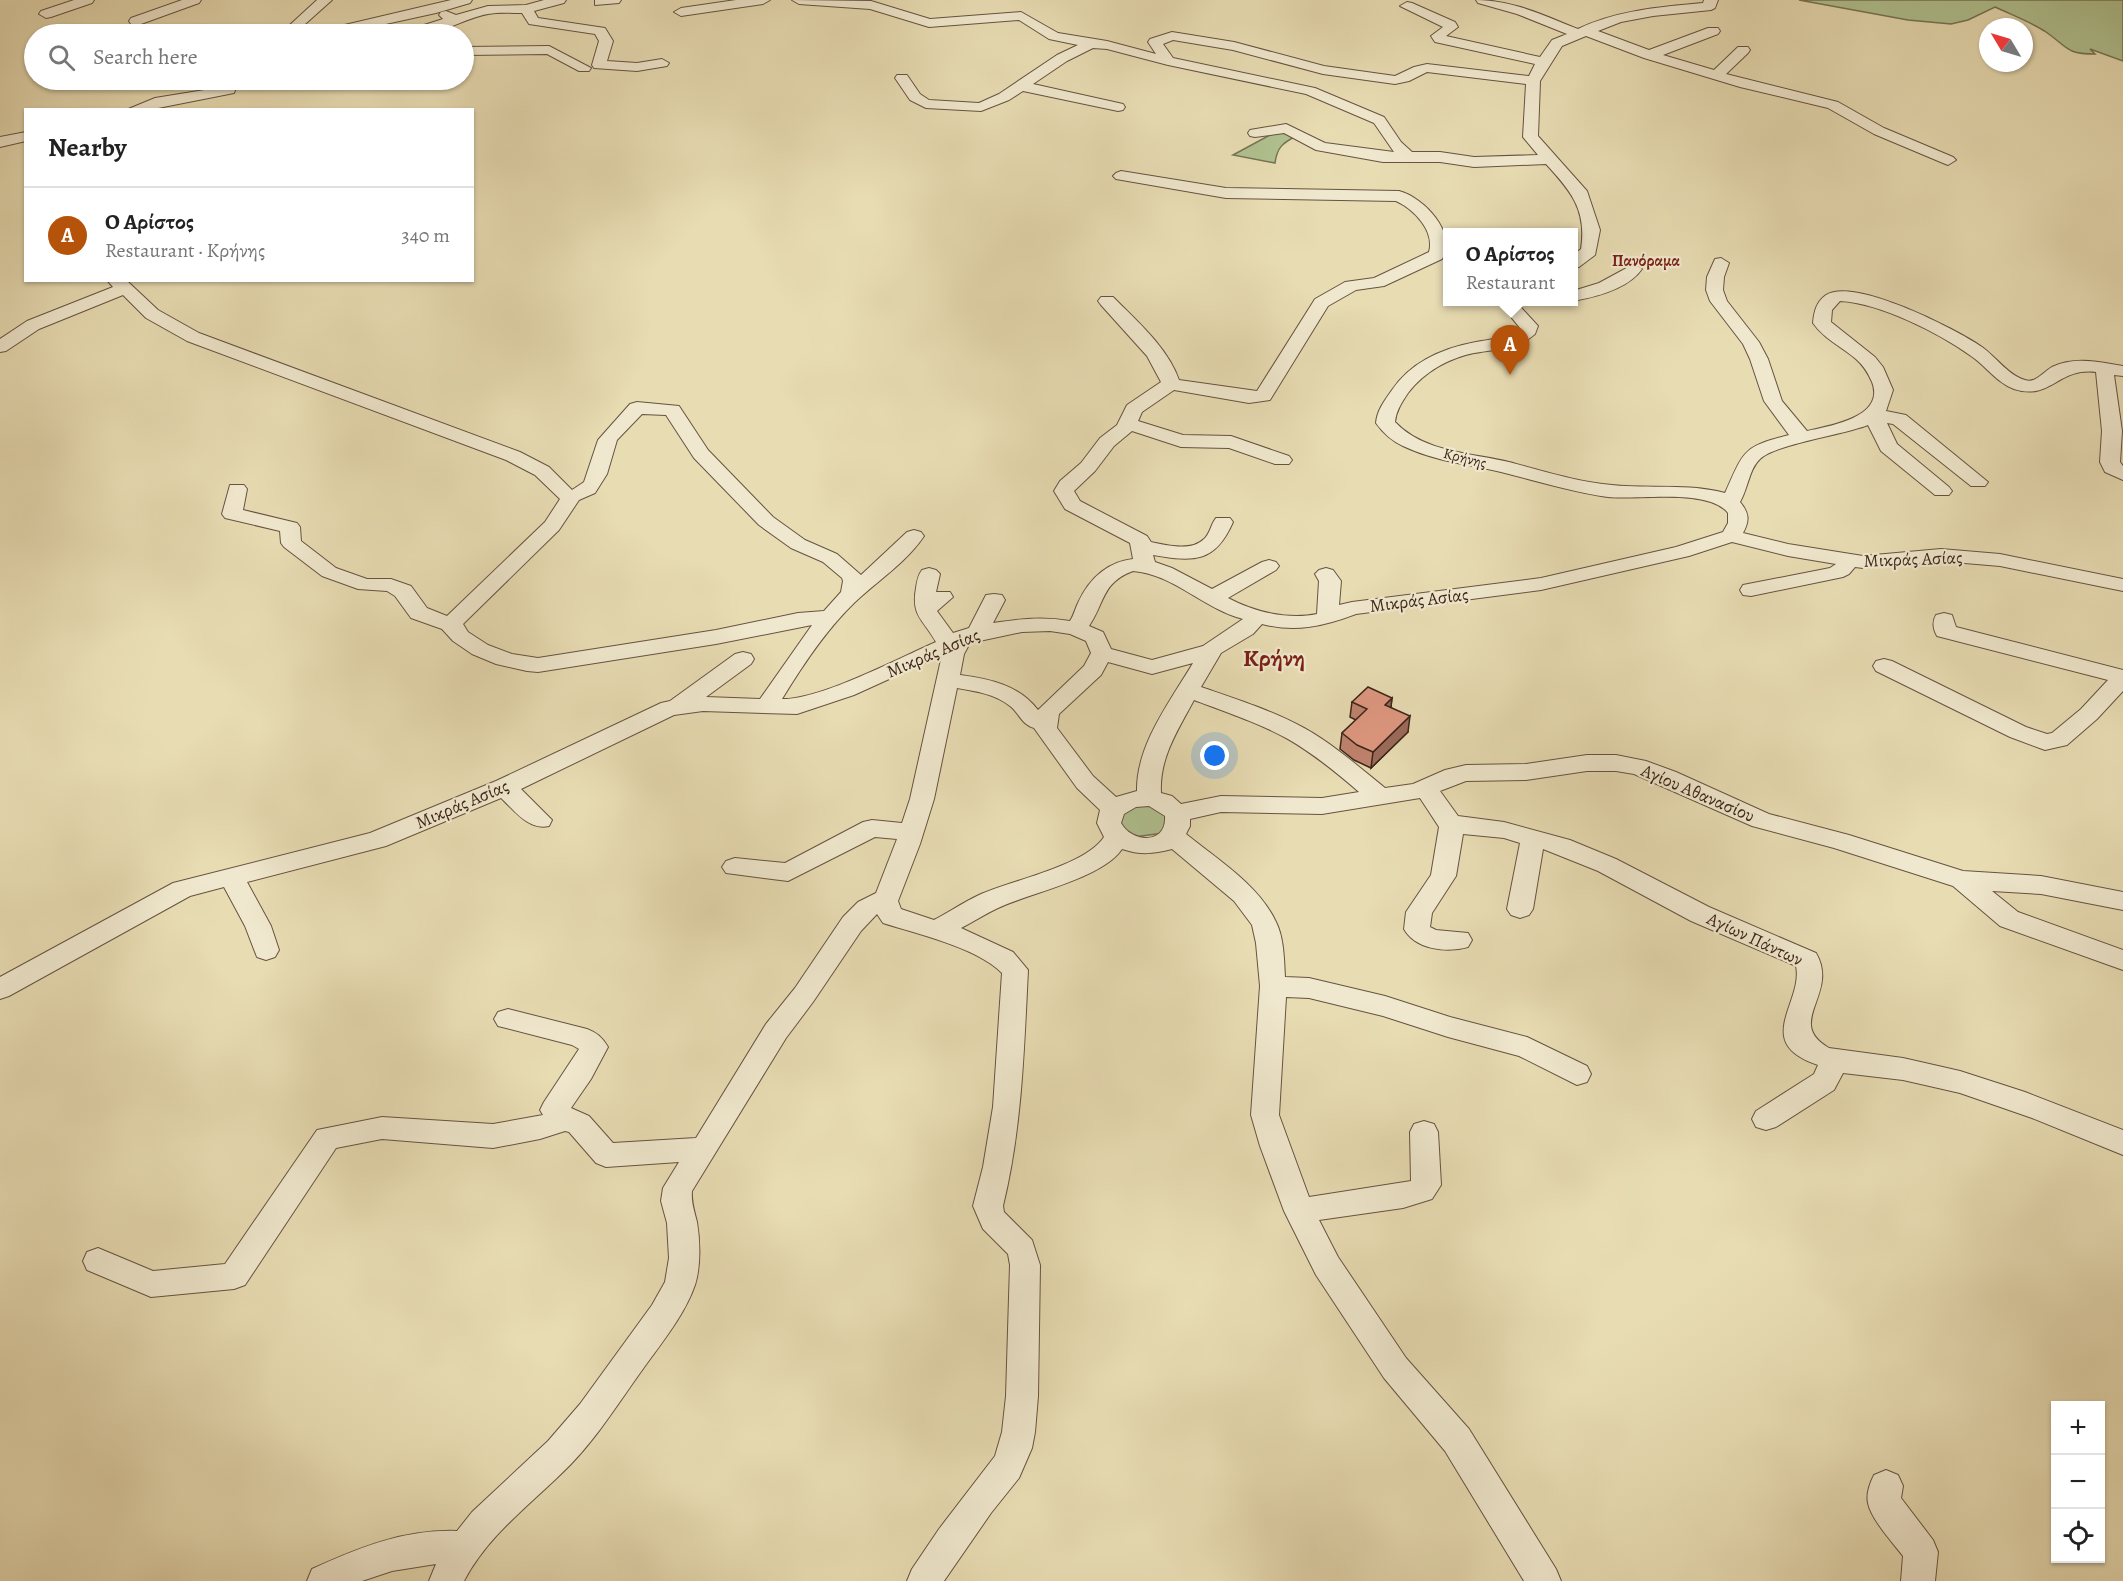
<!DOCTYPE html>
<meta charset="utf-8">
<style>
:root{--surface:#fff;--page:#f6f6f6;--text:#222;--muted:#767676;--line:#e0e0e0;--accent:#b45309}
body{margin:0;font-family:Alegreya,serif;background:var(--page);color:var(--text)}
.controls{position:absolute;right:18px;bottom:18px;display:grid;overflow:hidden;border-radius:0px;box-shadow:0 2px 4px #0004}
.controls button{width:54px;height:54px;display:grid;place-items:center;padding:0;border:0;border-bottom:2px solid var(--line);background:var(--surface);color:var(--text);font:30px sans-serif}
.compass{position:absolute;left:1979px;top:18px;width:54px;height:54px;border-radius:50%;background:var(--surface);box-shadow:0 2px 4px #0004;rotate:308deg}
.you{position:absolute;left:1215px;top:756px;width:21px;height:21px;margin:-15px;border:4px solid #fff;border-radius:50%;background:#1a73e8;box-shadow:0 0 0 9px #1a73e833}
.badge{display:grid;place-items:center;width:39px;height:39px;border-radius:50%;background:var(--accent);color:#fff;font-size:20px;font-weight:700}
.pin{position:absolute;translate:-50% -50px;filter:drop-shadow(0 2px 3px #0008)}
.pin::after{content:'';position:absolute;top:32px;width:21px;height:18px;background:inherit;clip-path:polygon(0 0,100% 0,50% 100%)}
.popup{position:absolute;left:1443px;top:228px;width:135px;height:78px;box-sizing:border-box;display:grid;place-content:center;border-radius:0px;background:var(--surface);filter:drop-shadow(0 2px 4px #0005);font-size:20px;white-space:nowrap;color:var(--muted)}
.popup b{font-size:22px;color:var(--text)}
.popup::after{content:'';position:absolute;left:50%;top:100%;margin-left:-12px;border:12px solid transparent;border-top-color:var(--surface)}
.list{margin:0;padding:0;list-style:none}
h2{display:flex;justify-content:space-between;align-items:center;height:78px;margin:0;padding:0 24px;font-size:26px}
h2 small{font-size:20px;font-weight:400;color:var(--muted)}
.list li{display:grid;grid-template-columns:39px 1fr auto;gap:18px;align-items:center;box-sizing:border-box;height:96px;padding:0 24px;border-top:2px solid var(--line)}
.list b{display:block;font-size:22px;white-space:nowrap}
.list p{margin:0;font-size:20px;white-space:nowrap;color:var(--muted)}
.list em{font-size:20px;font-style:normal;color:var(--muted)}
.icon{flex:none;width:33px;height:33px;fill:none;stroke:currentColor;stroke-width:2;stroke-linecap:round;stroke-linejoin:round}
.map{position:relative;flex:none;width:2123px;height:1581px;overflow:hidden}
.search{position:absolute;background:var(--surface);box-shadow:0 2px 4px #0004;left:24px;top:24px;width:450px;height:66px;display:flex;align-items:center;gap:15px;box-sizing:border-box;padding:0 21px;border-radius:33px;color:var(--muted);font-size:22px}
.panel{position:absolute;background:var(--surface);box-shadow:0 2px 4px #0004;left:24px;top:108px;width:450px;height:174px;border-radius:0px}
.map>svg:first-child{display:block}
.green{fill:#b0c290;stroke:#767455;stroke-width:1.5}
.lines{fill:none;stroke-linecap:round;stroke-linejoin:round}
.minor-casing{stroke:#665340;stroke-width:2}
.minor{fill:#f0e8ce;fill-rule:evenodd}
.wall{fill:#c0836e;stroke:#3b251a;stroke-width:1.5}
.shaded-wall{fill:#9c6a5a;stroke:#3b251a;stroke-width:1.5}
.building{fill:#df9880;stroke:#3b251a;stroke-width:1.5}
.labels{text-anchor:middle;stroke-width:4.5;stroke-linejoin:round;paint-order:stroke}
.far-street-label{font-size:15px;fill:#3b251a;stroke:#f0e8ce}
.far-neighbourhood-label{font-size:16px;font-weight:bold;fill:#7a1f14;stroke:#f0e8ce}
.street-label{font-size:18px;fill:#3b251a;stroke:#f0e8ce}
.district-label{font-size:24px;font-weight:bold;fill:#7a1f14;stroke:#f0e8ce}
</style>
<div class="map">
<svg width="2123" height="1581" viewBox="0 0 2123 1581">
<rect width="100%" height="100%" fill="#e8dcb3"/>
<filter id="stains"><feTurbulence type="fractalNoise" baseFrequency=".00333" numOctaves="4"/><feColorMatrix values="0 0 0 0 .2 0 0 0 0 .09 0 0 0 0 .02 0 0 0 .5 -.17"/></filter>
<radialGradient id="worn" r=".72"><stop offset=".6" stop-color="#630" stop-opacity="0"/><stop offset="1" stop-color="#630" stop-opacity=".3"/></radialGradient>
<g class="green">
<path d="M1799 0H2123V61L2090 49 2095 54C2065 54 2068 47 2046 32 2031 22 2012 15 1995 7L1968 20 1951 24 1908 20Z"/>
<path d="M1283 128 1296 136C1283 143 1277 147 1275 163L1233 155Z"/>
<path d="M1142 801 1171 811 1164 833 1126 838 1114 817Z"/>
</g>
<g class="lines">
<defs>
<g id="minor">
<path d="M74 0H94L92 3 51 17 46 18 39 14 41 11Z"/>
<path d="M182 0H201L199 3 141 24H131L129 21 131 18Z"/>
<path d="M317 0H332L294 34H280Z"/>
<path d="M451 0H472L470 3 436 13 340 34H317L319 31Z"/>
<path d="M544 0H566L564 3 534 11 538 18 605 28 613 41 607 61 637 63 662 59 669 63 667 66 637 71 594 68 592 65 599 41 595 34 529 24 522 13C511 13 499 12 488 14 464 18 438 37 414 34L421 26 443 19 439 15 441 12 446 11 456 15 488 6 526 5Z"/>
<path d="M595 0H621L619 3 595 5Z"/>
<path d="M736 0H770L763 4 681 16 674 12 681 8Z"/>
<path d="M792 0 871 1 930 19 1021 12 1058 33 1107 41 1156 54 1148 42 1150 39 1172 32 1234 42 1324 66 1395 76 1414 67 1427 64 1529 76 1535 64 1435 42 1431 36 1443 27 1400 6 1407 2 1412 3 1455 22 1458 27 1446 36 1540 57 1552 40 1567 34 1517 14 1478 3 1476 0C1513 0 1545 16 1578 29 1617 10 1661 7 1703 3L1704 0H1718L1715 8 1711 10 1653 16 1621 22 1598 31 1649 50 1708 28H1718L1720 31 1718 34 1663 55 1714 70 1738 47H1748L1750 50 1748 53 1726 74 1838 102 1884 128 1953 157 1956 160 1948 165 1943 163 1874 134 1828 108 1740 87 1644 58 1586 36 1562 46 1540 81 1538 136 1587 191 1600 230 1595 255 1579 267 1573 268V255L1581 249C1587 210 1571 191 1546 164L1474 167 1440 162H1383L1316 150 1284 133 1255 137 1250 136 1248 133 1250 130 1286 124 1325 143 1394 152 1374 123 1306 94 1168 65 1107 49 1093 48 1067 61 1033 84 1123 104 1125 107 1123 110 1118 111 1023 91 1009 100 981 111 926 108 910 100 895 78 897 75H907L920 94 929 100 979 103 999 94 1057 55 1078 45 1049 39 1019 20 929 27 870 9 799 4ZM1173 40 1233 50 1323 74 1395 84 1409 81 1427 72 1526 84 1523 137 1538 155 1474 157 1440 152H1412L1401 142 1384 117 1315 88 1173 58 1163 44Z"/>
<path d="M549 46 591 68 589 71H579L547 54 464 55V47Z"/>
<path d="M225 80H239L234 93 148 110H126L155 98 223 87Z"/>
<path d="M26 132V141L0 147V137Z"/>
<path d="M1121 171 1226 188 1399 191C1423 197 1458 233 1442 259L1384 286 1356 290 1328 306 1270 400 1249 403 1174 390 1142 412 1138 421 1183 435 1231 436 1289 456 1292 460 1289 464H1275L1229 448 1181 447 1132 431 1114 446 1095 471 1074 491 1080 501 1147 536 1151 542C1166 545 1191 552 1204 539 1210 534 1211 524 1216 518H1230L1233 522C1215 563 1194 562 1153 555L1155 562 1172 568 1212 589 1262 562 1269 560 1276 562 1279 566 1276 570 1228 598C1254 612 1288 620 1317 614L1319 581 1315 574 1319 570 1326 568 1333 570 1341 581 1339 605 1352 602 1541 578 1676 547 1723 532 1728 523V513C1709 488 1638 500 1608 497 1572 492 1537 481 1501 472 1468 464 1434 461 1403 446 1392 441 1383 433 1376 423 1377 410 1385 400 1392 390 1411 362 1443 348 1476 342 1492 339 1507 339 1520 328L1499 302H1516L1538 326 1535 334C1518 349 1496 349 1474 353 1449 358 1424 372 1408 393 1402 402 1396 411 1395 422 1423 452 1471 453 1509 462 1543 471 1577 482 1612 485 1650 489 1687 483 1725 493 1744 451 1742 447 1789 435L1764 401 1750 359 1743 344 1710 301 1706 290 1707 277 1715 259 1721 258 1729 263 1724 277 1723 290 1727 301 1759 342 1768 359 1782 401 1807 431C1830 426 1886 417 1872 382 1868 373 1864 366 1856 359 1842 347 1824 339 1813 323 1814 312 1816 302 1826 295 1854 277 1956 329 1982 347 1996 357 2008 375 2025 380 2035 384 2043 372 2052 367 2075 356 2099 362 2123 366V376L2114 375 2122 431 2120 462 2123 466V480L2105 472 2100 462 2102 431 2096 372C2058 367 2051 401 2014 389 1997 383 1986 366 1971 356 1939 333 1880 303 1840 301L1832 310 1831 322 1875 357 1883 367 1893 390 1886 411 1906 415 1988 482 1985 486H1971L1893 424 1887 423 1897 444 1949 487 1952 491 1949 495H1935L1881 451 1868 425C1843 435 1776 444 1760 459 1749 469 1748 489 1740 502 1749 513 1750 520 1743 533L1788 544 1863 556 1941 549 2000 554 2123 579V591L2000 566 1941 561 1863 568 1855 567 1849 574 1843 577 1751 596 1743 595 1740 590 1743 585 1830 568 1836 564 1788 556 1732 542 1689 556 1541 590 1356 614C1324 626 1296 633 1262 624L1253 634 1221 653 1201 687C1236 699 1271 710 1304 728 1333 744 1359 767 1385 788L1413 784 1445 770 1466 765 1526 764 1587 755H1616L1646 761 1676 772 1769 814 1849 835 1963 871 2041 876 2123 892V910L2041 894 1992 891 2018 912 2123 950V970L2000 926 1953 886 1834 848 1752 826 1634 774 1616 771H1587L1526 780 1466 781 1440 791 1458 816 1504 822 1570 840 1616 859 1709 907 1816 953C1840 994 1784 1022 1829 1048L1903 1058 1960 1071 2025 1092 2123 1130V1155L2032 1118 1960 1093 1903 1080 1843 1073 1834 1090 1776 1127 1766 1130 1756 1127 1752 1119 1756 1111 1814 1074 1818 1065C1751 1043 1804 1002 1796 966L1691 921 1598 871 1543 849 1533 909 1529 915 1520 918 1511 915 1507 909 1520 843 1504 838 1463 834 1456 876 1432 913 1430 927 1436 930 1468 933 1472 940 1468 947C1447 953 1416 950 1404 929L1406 912 1431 875 1439 827 1420 798 1322 814 1221 812 1190 819V826L1186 834C1217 859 1259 885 1276 922 1284 938 1284 959 1285 977L1309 978 1385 996 1450 1017 1527 1037 1587 1066 1591 1074 1587 1082 1577 1085 1519 1056 1448 1037 1383 1016 1309 998 1286 997 1279 1115 1309 1197 1411 1181 1410 1132 1414 1124 1424 1121 1434 1124 1438 1132 1441 1185 1432 1199 1403 1208 1319 1220 1338 1257 1406 1358 1469 1429 1556 1569 1561 1581H1524L1445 1451 1384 1378 1316 1275 1284 1211 1260 1146 1251 1115 1260 986 1256 943 1252 925 1234 901 1172 849C1153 854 1140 855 1122 849 1103 878 1030 893 998 908 985 914 973 922 961 928L1013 952 1028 970C1024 1050 1022 1128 1003 1206L1004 1212 1032 1240 1040 1265 1038 1396 1035 1432 1032 1448 1019 1478 991 1513 944 1581H907L912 1569 939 1529 995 1456 1002 1432 1006 1396 1010 1265 1008 1254 983 1229 973 1206 983 1167 993 1107 1002 973C976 947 917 934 883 923L877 914 861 931 813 1002 786 1038 692 1191C691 1202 694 1210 697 1222 700 1240 701 1266 695 1285 685 1314 663 1341 645 1366 621 1399 599 1435 571 1464 534 1502 489 1533 464 1581H429L436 1564 392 1571 362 1581H307L312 1569C358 1548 405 1529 457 1531L472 1512 548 1441 580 1404 652 1305 665 1282 669 1258 667 1223 661 1201 663 1188 679 1162 606 1167 596 1163 569 1132 565 1131 540 1139 493 1148 382 1139 336 1148 245 1285 234 1289 151 1297 87 1270 83 1261 87 1252 98 1248 153 1271 225 1264 317 1130 382 1117 493 1124 543 1115 540 1110 544 1102 579 1049 572 1045 498 1026 494 1019 498 1012 508 1009 587 1029C597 1033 602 1037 608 1047L591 1079 571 1108 589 1116 613 1143 696 1138 766 1024 795 988 843 917 858 902 876 893 897 839 875 837 788 881 726 873 722 867 726 861 735 858 785 863 863 822 872 820 902 823 910 799 942 655 854 695 797 714 703 711 674 715 521 789 552 820 549 826C529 831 514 810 501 798L386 846 247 882 271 926 279 950 275 957 266 960 257 957 245 926 224 887 190 896 9 996 0 999V977L173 883 370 833 496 781 661 703 670 701 735 654 743 652 751 654 754 659 751 664 706 697 760 699 812 625 716 644 538 672 527 671 496 664 472 654 453 641 442 629 411 618 395 596 387 591 358 589 322 576 284 547 281 543 280 531 225 518 222 514 230 485H244L247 489 243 510 297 523 300 527 301 541 336 568 367 579H391L411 586 427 608 447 616 545 522 560 499 535 475 506 460 187 341 146 318 123 295 39 329 6 351 0 352V339L27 321 113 287 107 280H126L158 310 199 333 520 452 549 467 572 490 584 482 598 440 630 404 637 402 679 406 708 450 773 517 805 540 837 554 861 575 907 532 914 530 921 532 924 536C906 563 877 581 854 603 826 630 802 666 782 699 820 700 899 658 936 642 923 619 911 616 916 588 917 581 918 575 922 570L929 568 936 570 940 574 936 592H950L953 597 937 611 953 633 969 628 986 595 994 594 1002 595 1005 600 993 623C1019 619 1043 616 1070 621 1074 615 1075 609 1078 603 1089 579 1107 562 1133 559L1130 543 1065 509 1054 491 1060 481 1081 463 1100 438 1117 425 1127 405 1161 382 1147 356 1101 305 1098 301 1101 297H1113C1137 321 1168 348 1179 380L1257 391 1315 299 1345 282 1374 278 1429 252C1435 231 1414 209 1396 201L1226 198 1116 179 1113 176 1116 173ZM642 414 666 415 694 458 759 525 791 548 823 562 842 578 843 581 841 592 824 611 798 613 716 630 538 658 512 654 488 645 468 632 463 624 559 530 579 500 595 493 607 474 617 440ZM1133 571C1173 574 1204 609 1243 619L1203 646 1152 660 1111 649 1103 632 1089 626C1105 603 1101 583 1133 571ZM1050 631 1070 634 1086 641 1091 653 1084 666 1038 710C1019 685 990 679 960 675L964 654 970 643 1022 632ZM1108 662 1152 674 1193 663C1171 700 1136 745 1137 791L1116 797 1093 776 1057 728 1059 714 1101 675ZM957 688C975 691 995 694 1010 706 1020 714 1021 724 1034 728L1077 788 1100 810 1097 823 1104 837C1085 866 1012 880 979 895 964 902 949 912 934 920L901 909 898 901 920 844 934 799ZM1194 700C1226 712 1259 723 1288 739 1314 754 1337 773 1359 792L1322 798 1221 796 1181 804 1172 796 1161 793C1159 758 1178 730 1194 700ZM1149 806 1165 816C1167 845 1132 843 1121 823L1124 814 1136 807Z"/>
<path d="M1634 264 1642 269C1628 289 1596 297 1573 301V291L1599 283Z"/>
<path d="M1944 613 1952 615 1956 627 2123 670V691L2097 719 2067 745 2045 750 2010 737 1876 671 1873 666 1876 661 1884 659 1892 661 2026 727 2047 734 2052 733 2081 709 2108 680 1937 636C1933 629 1932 622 1936 615Z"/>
<path d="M1886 1470 1898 1475 1903 1486 1901 1498 1933 1540 1938 1552 1935 1581H1901L1903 1556C1893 1543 1871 1519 1868 1503 1866 1494 1870 1483 1874 1475Z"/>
</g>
</defs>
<use href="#minor" class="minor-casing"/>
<use href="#minor" class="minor"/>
</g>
<path class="wall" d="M1392 698 1391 707 1408 732 1371 768 1354 760 1340 749 1342 733 1356 720 1350 717 1352 702Z"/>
<g class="shaded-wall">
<path d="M1392 698 1390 714 1385 705Z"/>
<path d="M1410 716 1408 732 1371 768 1373 752Z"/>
</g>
<path class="building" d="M1368 687 1392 698 1385 705 1410 716 1373 752 1357 745 1342 733 1367 709 1352 702Z"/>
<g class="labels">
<g class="far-street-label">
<text transform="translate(1465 458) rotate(14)" y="5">Κρήνης</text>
</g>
<g class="far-neighbourhood-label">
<text x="1646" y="266">Πανόραμα</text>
</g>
<g class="street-label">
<text transform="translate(1913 559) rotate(-2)" y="6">Μικράς Ασίας</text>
<text transform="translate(1419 600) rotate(-7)" y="6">Μικράς Ασίας</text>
<text transform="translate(933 653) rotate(-23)" y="6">Μικράς Ασίας</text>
<text transform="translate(1698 793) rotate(23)" y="6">Αγίου Αθανασίου</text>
<text transform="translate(462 804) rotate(-23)" y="6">Μικράς Ασίας</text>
<text transform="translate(1755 939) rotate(25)" y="6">Αγίων Πάντων</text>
</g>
<g class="district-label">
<text x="1274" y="666">Κρήνη</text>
</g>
</g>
<rect width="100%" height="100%" filter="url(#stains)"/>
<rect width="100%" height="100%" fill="url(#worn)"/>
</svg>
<div class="controls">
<button>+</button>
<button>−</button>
<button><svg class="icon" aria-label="locate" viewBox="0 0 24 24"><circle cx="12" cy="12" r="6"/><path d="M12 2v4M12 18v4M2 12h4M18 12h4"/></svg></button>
</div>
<svg class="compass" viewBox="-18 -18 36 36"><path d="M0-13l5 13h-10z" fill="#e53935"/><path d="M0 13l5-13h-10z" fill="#767676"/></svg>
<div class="you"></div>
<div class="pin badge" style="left:1510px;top:375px">A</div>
<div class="popup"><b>Ο Αρίστος</b>Restaurant</div>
<div class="search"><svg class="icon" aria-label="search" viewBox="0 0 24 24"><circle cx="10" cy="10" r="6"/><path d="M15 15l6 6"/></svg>Search here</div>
<section class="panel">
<h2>Nearby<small></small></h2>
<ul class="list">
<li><span class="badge">A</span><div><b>Ο Αρίστος</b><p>Restaurant · Κρήνης</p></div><em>340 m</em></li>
</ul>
</section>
</div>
